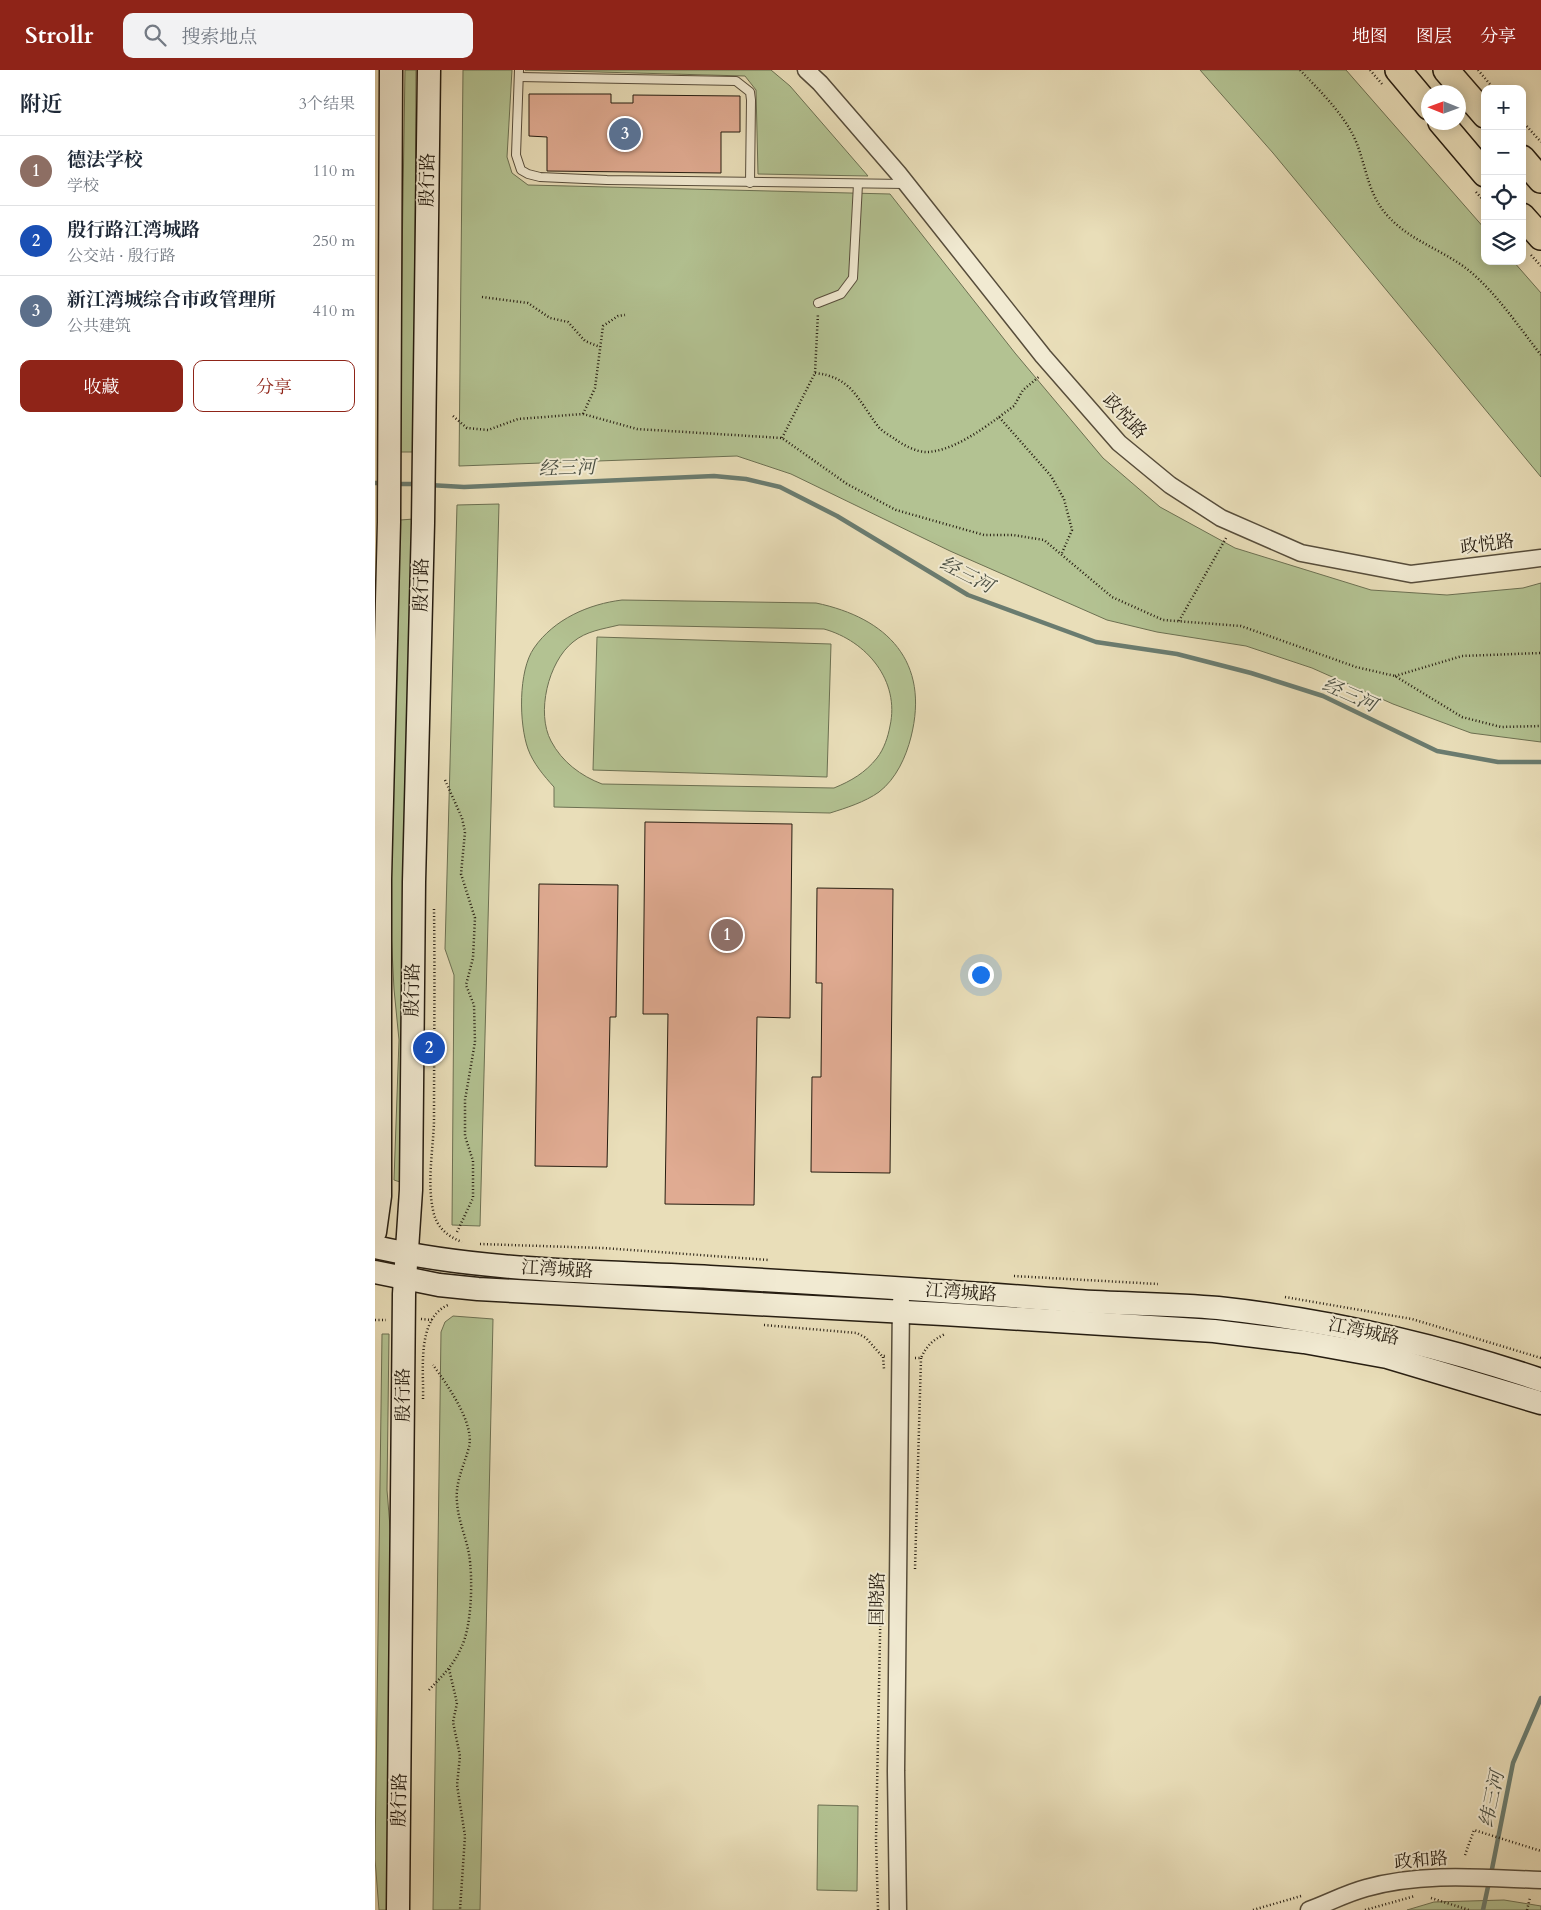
<!DOCTYPE html>
<html lang="zh">
<meta charset="utf-8">
<style>
:root{--surface:#fff;--page:#f2f2f3;--text:#1f2937;--muted:#747a83;--line:#e0e1e3;--accent:#8f2418}
body{margin:0;font-family:Cardo,"Noto Serif SC",serif;background:var(--page);color:var(--text)}
.controls{position:absolute;right:15px;top:15px;display:grid;overflow:hidden;border-radius:10px;box-shadow:0 2px 12px #0003}
.controls button{width:45px;height:45px;display:grid;place-items:center;padding:0;border:0;border-bottom:1px solid var(--line);background:var(--surface);color:var(--text);font:25px sans-serif}
.compass{position:absolute;left:1046px;top:15px;width:45px;height:45px;border-radius:50%;background:var(--surface);box-shadow:0 2px 12px #0003;rotate:271deg}
.you{position:absolute;left:605px;top:904px;width:18px;height:18px;margin:-12px;border:4px solid #fff;border-radius:50%;background:#1a73e8;box-shadow:0 0 0 8px #1a73e833}
.badge{display:grid;place-items:center;width:32px;height:32px;border-radius:50%;background:var(--accent);color:#fff;font-size:16px;font-weight:700}
.pin{position:absolute;translate:-50% -50%;border:2px solid #fff;box-shadow:0 1px 5px #0006}
.list{margin:0;padding:0;list-style:none}
h2{display:flex;justify-content:space-between;align-items:center;height:65px;margin:0;padding:0 20px;font-size:21px}
h2 small{font-size:16px;font-weight:400;color:var(--muted)}
.list li{display:grid;grid-template-columns:32px 1fr auto;gap:15px;align-items:center;box-sizing:border-box;height:70px;padding:0 20px;border-top:1px solid var(--line)}
.list b{display:block;font-size:19px;white-space:nowrap}
.list p{margin:0;font-size:16px;white-space:nowrap;color:var(--muted)}
.list em{font-size:16px;font-style:normal;color:var(--muted)}
.actions{display:flex;gap:10px;padding:15px 20px}
.actions a{flex:1;padding:11px 0;border:1px solid var(--accent);border-radius:10px;text-align:center;font-size:18px;color:var(--accent)}
.actions .main{background:var(--accent);color:#fff}
.icon{flex:none;width:28px;height:28px;fill:none;stroke:currentColor;stroke-width:2;stroke-linecap:round;stroke-linejoin:round}
.map{position:relative;flex:none;width:1166px;height:1840px;overflow:hidden}
header{display:flex;align-items:center;gap:30px;box-sizing:border-box;height:70px;padding:0 25px;background:var(--accent);color:#fff}
header strong{font-size:24px}
nav{display:flex;gap:28px;margin-inline-start:auto;font-size:18px}
.search{width:350px;height:45px;background:var(--page);display:flex;align-items:center;gap:12px;box-sizing:border-box;padding:0 18px;border-radius:10px;color:var(--muted);font-size:19px}
main{display:flex}
aside{flex:1;background:var(--surface)}
.map>svg:first-child{display:block}
.green{fill:#b3c292;stroke:#6c7052;fill-rule:evenodd}
.lines{fill:none;stroke-linecap:round;stroke-linejoin:round}
.stream{stroke:#6a7c70;stroke-width:4.5}
.building{fill:#e0ab92;stroke:#261d11}
.lane-casing{stroke:#574d3b;stroke-width:10}
.street-casing{stroke:#574d3b;stroke-width:19}
.secondary-casing{stroke:#261d11;stroke-width:25}
.primary-casing{stroke:#261d11;stroke-width:28}
.path{stroke:#261d11;stroke-width:2.5;stroke-dasharray:1 2.5;stroke-linecap:butt}
.lane{stroke:#f1ead2;stroke-width:8}
.street{stroke:#f1ead2;stroke-width:16}
.secondary{stroke:#f1ead2;stroke-width:22}
.primary{stroke:#e9deb9;stroke-width:25}
.labels{text-anchor:middle;stroke-width:4;stroke-linejoin:round;paint-order:stroke}
.street-label{font-size:18px;fill:#261d11;stroke:#f1ead2}
.water-label{font-size:19px;font-style:italic;fill:#484d41;stroke:#f1ead2}
</style>
<header>
<strong>Strollr</strong>
<div class="search"><svg class="icon" aria-label="search" viewBox="0 0 24 24"><circle cx="10" cy="10" r="6"/><path d="M15 15l6 6"/></svg>搜索地点</div>
<nav><a>地图</a><a>图层</a><a>分享</a></nav>
</header>
<main>
<aside>
<h2>附近<small>3个结果</small></h2>
<ul class="list">
<li><span class="badge" style="background:#8d6e63">1</span><div><b>德法学校</b><p>学校</p></div><em>110 m</em></li>
<li><span class="badge" style="background:#1a4fb4">2</span><div><b>殷行路江湾城路</b><p>公交站 · 殷行路</p></div><em>250 m</em></li>
<li><span class="badge" style="background:#5c6f8a">3</span><div><b>新江湾城综合市政管理所</b><p>公共建筑</p></div><em>410 m</em></li>
</ul>
<div class="actions"><a class="main">收藏</a><a>分享</a></div>
</aside>
<div class="map">
<svg width="1166" height="1840" viewBox="0 0 1166 1840">
<rect width="100%" height="100%" fill="#e9deb9"/>
<filter id="stains"><feTurbulence type="fractalNoise" baseFrequency=".004" numOctaves="4"/><feColorMatrix values="0 0 0 0 .2 0 0 0 0 .09 0 0 0 0 .02 0 0 0 .5 -.17"/></filter>
<radialGradient id="worn" r=".72"><stop offset=".6" stop-color="#630" stop-opacity="0"/><stop offset="1" stop-color="#630" stop-opacity=".3"/></radialGradient>
<g class="green">
<path d="M30 0H41L39 382H24Z"/>
<path d="M88 0H137L132 87 137 103 153 115 515 124 640 283 728 388 785 437 860 478 996 520 1072 525 1148 518 1166 513V672L1096 663 1018 634 937 598 871 576 782 562 732 550 575 481 416 404 362 386 84 396Z"/>
<path d="M150 0H396L415 16 493 106 383 104 381 20 370 6Z"/>
<path d="M825 0H971L1110 159V191H1138L1166 223V407L898 83Z"/>
<path d="M124 434 105 1156 77 1155 79 905 70 879 82 435Z"/>
<path d="M39 449 25 1112 19 1110 24 970 19 919 15 841 25 450Z"/>
<path d="M247 530 441 533C513 548 555 592 536 667 531 687 521 709 504 722 490 732 471 738 455 743L179 737V717C169 706 158 693 153 679 144 654 143 601 159 578 179 549 214 534 247 530ZM244 555 449 559C492 571 525 611 515 656 513 667 509 679 502 688 490 703 476 711 459 718L227 714C206 706 187 692 176 671 161 643 173 592 198 572 211 561 228 559 244 555Z"/>
<path d="M222 567 456 574 452 707 218 700Z"/>
<path d="M78 1246 118 1249 105 1840H58L66 1262 70 1252Z"/>
<path d="M7 1264H14L12 1420 18 1494 13 1840H4L0 1789Z"/>
<path d="M443 1735 483 1736 482 1821 442 1820Z"/>
<path d="M1129 1830 1166 1836V1840H1032L1059 1832Z"/>
</g>
<g class="lines">
<g class="stream">
<path d="M0 413H9"/>
<path d="M22 414H41"/>
<path d="M54 415 89 417 339 406 371 409 405 417 462 446 593 525 721 572 802 584 876 603 948 626 1062 681 1123 692H1166"/>
<path d="M1116 1804 1138 1693 1166 1628"/>
<path d="M1108 1840 1114 1812"/>
</g>
</g>
<g class="building">
<path d="M154 24H236V33H258V25L365 26V62H346V103L172 101V67L154 66Z"/>
<path d="M270 752 417 754 415 948 382 947 379 1135 290 1134 293 944H268Z"/>
<path d="M164 814 243 815 241 947H235L232 1097 160 1096Z"/>
<path d="M442 818 518 819 515 1103 436 1102 437 1007H446L447 913H441Z"/>
</g>
<g class="lines">
<defs>
<g id="lane">
<path d="M144 0 141 85 146 100 153 104 165 107 232 110 530 114"/>
<path d="M144 7 361 11 375 22 376 30 375 113"/>
<path d="M443 233 466 224 478 208 483 114"/>
</g>
<g id="street">
<path d="M431 0 445 13 523 103 668 286 744 373 795 415 846 448 926 483 1036 504 1166 488"/>
<path d="M523 1840 521 1701 526 1231"/>
<path d="M934 1840C953 1833 972 1823 991 1818 1048 1802 1108 1808 1166 1810"/>
</g>
<g id="secondary">
<path d="M0 1162 5 1126V809L14 452 16 0"/>
<path d="M0 1177C110 1202 223 1201 335 1207 458 1214 579 1221 701 1231 749 1234 796 1234 843 1238 954 1250 1060 1274 1166 1310"/>
<path d="M0 1202 64 1215 103 1219 568 1244 839 1261 929 1272 1012 1287 1166 1333"/>
<path d="M23 1840 29 1224 36 1120 39 812 48 453 54 0"/>
</g>
<g id="primary">
<path d="M1023 0 1054 37"/>
<path d="M1071 0 1110 45"/>
<path d="M1066 52 1110 104"/>
<path d="M1147 88 1166 110"/>
<path d="M1147 146 1166 167"/>
</g>
</defs>
<use href="#lane" class="lane-casing"/>
<use href="#street" class="street-casing"/>
<use href="#secondary" class="secondary-casing"/>
<use href="#primary" class="primary-casing"/>
<g class="path">
<path d="M925 0C944 20 965 40 978 65 991 91 991 121 1011 144 1033 170 1066 179 1092 199 1121 222 1143 256 1166 285"/>
<path d="M995 0 1007 14"/>
<path d="M1103 0 1119 19"/>
<path d="M1147 51 1166 72"/>
<path d="M1101 122 1110 132"/>
<path d="M1156 185 1166 196"/>
<path d="M107 227 153 233 175 248 193 252 210 271 225 277"/>
<path d="M440 303C476 307 482 328 502 355 506 361 514 365 520 369 528 375 541 382 552 382 577 381 605 361 624 347L676 406 689 429 697 460 687 483"/>
<path d="M208 344 220 318 228 256 243 246 250 245"/>
<path d="M78 346 92 358 113 360 143 349 208 344 262 359 407 368 472 414 521 440 609 465H638L669 470 737 527 788 550 866 556 981 597 1020 606 1087 647 1126 657 1166 656"/>
<path d="M624 347 639 336 648 320 665 306"/>
<path d="M407 368 440 303 443 243"/>
<path d="M804 551 851 468"/>
<path d="M1020 606 1087 586 1166 583"/>
<path d="M70 710 87 748 90 762 86 804 100 848 98 888 91 915 99 935 100 972 90 1030V1066L98 1091V1128L82 1162"/>
<path d="M59 839C60 910 59 981 59 1052 58 1080 52 1112 58 1140 61 1157 72 1166 87 1172"/>
<path d="M105 1174 227 1178 394 1190"/>
<path d="M639 1206 783 1214"/>
<path d="M910 1227 1037 1249 1166 1288"/>
<path d="M46 1249 57 1250"/>
<path d="M0 1250H11"/>
<path d="M389 1255 482 1263 491 1268 507 1286H512"/>
<path d="M508 1287 509 1299"/>
<path d="M540 1288H546C552 1275 558 1270 570 1264"/>
<path d="M48 1329C49 1301 41 1249 73 1235"/>
<path d="M540 1499 546 1288"/>
<path d="M74 1599 82 1633 78 1652 85 1686 82 1715 90 1766 85 1840"/>
<path d="M54 1620C66 1607 79 1595 86 1578 97 1557 98 1508 94 1484 91 1467 83 1450 82 1432 80 1412 89 1396 94 1377 100 1353 71 1313 58 1295"/>
<path d="M1090 1785 1099 1760 1166 1781"/>
<path d="M1056 1828 1094 1840"/>
<path d="M503 1840 501 1770 506 1517"/>
<path d="M878 1840 926 1826"/>
<path d="M990 1840 1040 1826"/>
<path d="M1152 1840 1155 1828"/>
</g>
<use href="#lane" class="lane"/>
<use href="#street" class="street"/>
<use href="#secondary" class="secondary"/>
<use href="#primary" class="primary"/>
</g>
<g class="labels">
<g class="street-label">
<text transform="translate(52 110) rotate(-89)" y="6">殷行路</text>
<text transform="translate(750 346) rotate(46)" y="6">政悦路</text>
<text transform="translate(1112 474) rotate(-7)" y="6">政悦路</text>
<text transform="translate(46 515) rotate(-89)" y="6">殷行路</text>
<text transform="translate(37 920) rotate(-89)" y="6">殷行路</text>
<text transform="translate(182 1199) rotate(3)" y="6">江湾城路</text>
<text transform="translate(586 1222) rotate(4)" y="6">江湾城路</text>
<text transform="translate(989 1261) rotate(12)" y="6">江湾城路</text>
<text transform="translate(28 1325) rotate(-90)" y="6">殷行路</text>
<text transform="translate(502 1529) rotate(-89)" y="6">国晓路</text>
<text transform="translate(24 1730) rotate(-89)" y="6">殷行路</text>
<text transform="translate(1046 1790) rotate(-5)" y="6">政和路</text>
</g>
<g class="water-label">
<text transform="translate(192 397) rotate(-2)" y="7">经三河</text>
<text transform="translate(592 504) rotate(27)" y="7">经三河</text>
<text transform="translate(975 624) rotate(24)" y="7">经三河</text>
<text transform="translate(1116 1729) rotate(-78)" y="7">纬三河</text>
</g>
</g>
<rect width="100%" height="100%" filter="url(#stains)"/>
<rect width="100%" height="100%" fill="url(#worn)"/>
</svg>
<div class="controls">
<button>+</button>
<button>−</button>
<button><svg class="icon" aria-label="locate" viewBox="0 0 24 24"><circle cx="12" cy="12" r="6"/><path d="M12 2v4M12 18v4M2 12h4M18 12h4"/></svg></button>
<button><svg class="icon" aria-label="layers" viewBox="0 0 24 24"><path d="M12 4l9 5-9 5-9-5zM3 14l9 5 9-5"/></svg></button>
</div>
<svg class="compass" viewBox="-18 -18 36 36"><path d="M0-13l5 13h-10z" fill="#e53935"/><path d="M0 13l5-13h-10z" fill="#747a83"/></svg>
<div class="you"></div>
<div class="pin badge" style="left:352px;top:865px;background:#8d6e63">1</div>
<div class="pin badge" style="left:54px;top:978px;background:#1a4fb4">2</div>
<div class="pin badge" style="left:250px;top:64px;background:#5c6f8a">3</div>
</div>
</main>
